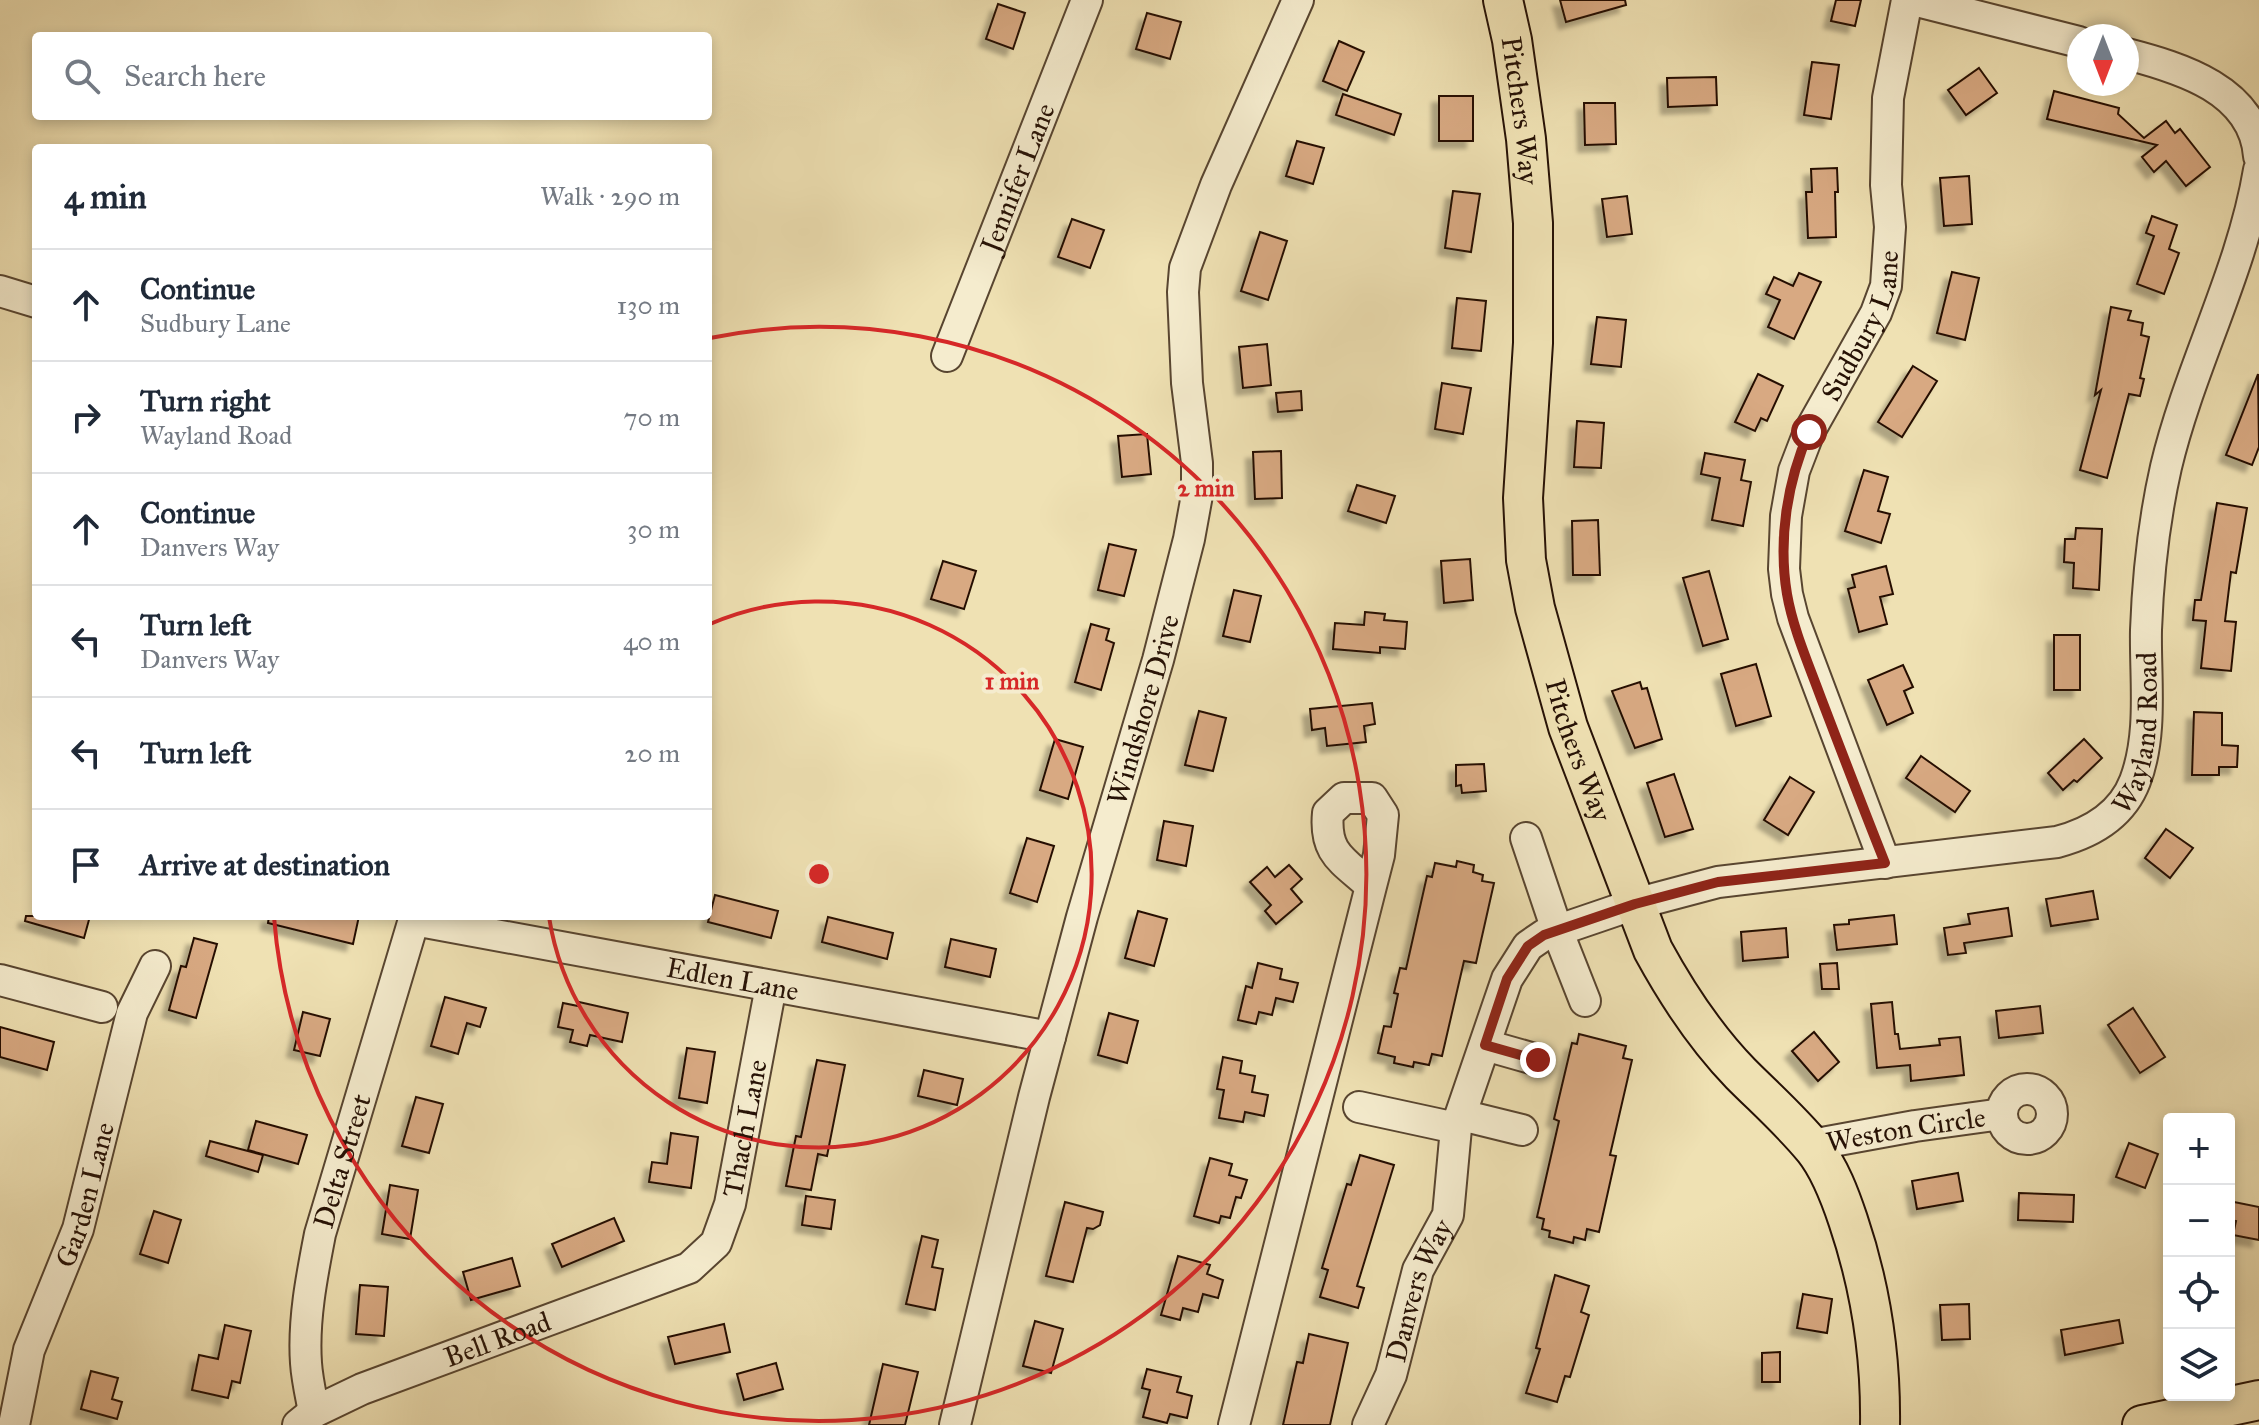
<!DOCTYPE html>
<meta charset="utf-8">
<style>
:root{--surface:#fff;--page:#f6f6f7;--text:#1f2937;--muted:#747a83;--line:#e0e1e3}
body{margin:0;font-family:"IM FELL Great Primer",serif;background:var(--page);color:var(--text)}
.controls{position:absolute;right:24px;bottom:24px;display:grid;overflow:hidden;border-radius:8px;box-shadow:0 4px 12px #0003}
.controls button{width:72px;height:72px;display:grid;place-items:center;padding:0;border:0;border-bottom:2px solid var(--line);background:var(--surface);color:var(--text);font:40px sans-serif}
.compass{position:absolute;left:2067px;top:24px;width:72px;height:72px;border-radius:50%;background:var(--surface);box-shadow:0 4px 12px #0003;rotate:180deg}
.stop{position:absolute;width:24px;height:24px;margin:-18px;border:6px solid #8f2418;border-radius:50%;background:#fff}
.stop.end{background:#8f2418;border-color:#fff;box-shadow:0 2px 8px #0008}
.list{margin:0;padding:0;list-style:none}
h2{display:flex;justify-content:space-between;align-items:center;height:104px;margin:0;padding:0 32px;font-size:34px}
h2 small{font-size:26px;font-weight:400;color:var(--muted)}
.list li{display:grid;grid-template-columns:52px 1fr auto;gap:24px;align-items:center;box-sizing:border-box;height:112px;padding:0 32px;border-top:2px solid var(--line)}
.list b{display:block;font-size:30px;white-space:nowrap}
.list p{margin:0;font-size:26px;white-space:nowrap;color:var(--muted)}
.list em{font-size:26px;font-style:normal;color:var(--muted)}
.icon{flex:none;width:44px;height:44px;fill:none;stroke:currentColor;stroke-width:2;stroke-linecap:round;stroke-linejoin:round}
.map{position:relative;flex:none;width:2259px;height:1425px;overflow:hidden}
.search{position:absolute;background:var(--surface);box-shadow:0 4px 12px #0003;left:32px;top:32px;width:680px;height:88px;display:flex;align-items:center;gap:20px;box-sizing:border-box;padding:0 28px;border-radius:8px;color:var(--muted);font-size:30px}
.panel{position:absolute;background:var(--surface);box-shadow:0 4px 12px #0003;left:32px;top:144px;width:680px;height:776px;border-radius:8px}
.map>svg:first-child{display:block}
.building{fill:#d8a982;stroke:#261105;stroke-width:2;filter:url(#shadow)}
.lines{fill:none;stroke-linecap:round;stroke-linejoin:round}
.minor-casing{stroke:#584530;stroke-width:34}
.major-casing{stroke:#261105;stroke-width:42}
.minor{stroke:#f5ecce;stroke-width:30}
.major{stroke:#efe1b3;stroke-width:38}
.route{stroke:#8f2418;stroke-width:10}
.ring{fill:none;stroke:#d62828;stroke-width:4}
.labels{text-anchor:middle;stroke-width:8;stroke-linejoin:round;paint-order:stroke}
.street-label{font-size:28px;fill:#261105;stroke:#f5ecce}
.centre{fill:#d62828;stroke:#f5ecce;stroke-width:4}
.ring-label{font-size:24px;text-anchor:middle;font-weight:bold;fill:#d62828;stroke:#f5ecce;stroke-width:8;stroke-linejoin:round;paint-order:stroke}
</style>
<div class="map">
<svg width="2259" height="1425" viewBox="0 0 2259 1425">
<defs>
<filter id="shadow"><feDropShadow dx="-7" dy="7" stdDeviation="2" flood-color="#0004"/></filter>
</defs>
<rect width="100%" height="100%" fill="#efe1b3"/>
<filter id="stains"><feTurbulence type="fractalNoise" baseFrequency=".0025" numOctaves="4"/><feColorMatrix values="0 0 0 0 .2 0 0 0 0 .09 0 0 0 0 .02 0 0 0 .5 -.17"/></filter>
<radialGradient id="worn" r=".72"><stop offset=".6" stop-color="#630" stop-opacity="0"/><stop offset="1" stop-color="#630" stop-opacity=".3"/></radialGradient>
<g class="building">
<path d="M1560 0H1625L1626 5 1566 22Z"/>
<path d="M1836 0H1861L1855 26 1831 21Z"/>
<path d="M998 4 1025 13 1013 49 986 39Z"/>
<path d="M1147 13 1181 22 1170 59 1136 49Z"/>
<path d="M1339 41 1364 52 1347 91 1323 81Z"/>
<path d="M1812 62 1839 65 1831 119 1804 115Z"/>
<path d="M1979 68 1997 93 1966 115 1948 90Z"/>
<path d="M1716 77 1717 105 1668 107 1667 78Z"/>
<path d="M2054 91 2119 108 2118 114 2144 138 2166 121 2175 133 2180 129 2210 167 2186 186 2166 161 2154 172 2142 157 2157 145 2047 119Z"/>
<path d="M1343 94 1401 114 1394 135 1336 115Z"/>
<rect x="1439" y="96" width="34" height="45"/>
<path d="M1584 103H1615L1616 144 1585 145Z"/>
<path d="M1297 141 1324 148 1313 184 1286 176Z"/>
<path d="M1837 168 1838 192H1835L1836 237 1808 238 1806 192H1812L1811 169Z"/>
<path d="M1969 176 1972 224 1944 226 1940 178Z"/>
<path d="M1453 191 1480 194 1471 252 1445 248Z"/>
<path d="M1627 196 1632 234 1607 237 1602 199Z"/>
<path d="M2152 216 2177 225 2169 249 2179 253 2164 294 2137 284 2154 236 2146 233Z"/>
<path d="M1072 219 1104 230 1090 268 1058 257Z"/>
<path d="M1260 232 1287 241 1268 300 1241 291Z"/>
<path d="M1952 272 1979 278 1965 340 1937 333Z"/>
<path d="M1799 273 1821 282 1794 339 1768 327 1780 300 1766 294 1774 277 1793 286Z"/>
<path d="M1457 298 1486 301 1481 351 1452 348Z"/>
<path d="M2111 307 2131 311 2128 320 2143 323 2141 335 2149 337 2140 378 2144 379 2140 396 2129 394 2107 478 2080 470 2101 390 2095 395Z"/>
<path d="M1597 317 1626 320 1621 367 1591 364Z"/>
<path d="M1267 344 1271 385 1243 388 1239 347Z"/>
<path d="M1913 366 1937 381 1902 437 1878 422Z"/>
<path d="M1758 374 1783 386 1767 421 1761 418 1755 431 1735 422Z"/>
<path d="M2258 374 2259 447 2252 465 2226 455Z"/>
<path d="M1442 383 1471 388 1463 434 1435 429Z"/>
<path d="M1301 391 1302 410 1278 412 1276 393Z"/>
<path d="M1577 421 1604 423 1601 468 1574 467Z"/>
<path d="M1147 434 1151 474 1122 477 1118 436Z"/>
<path d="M1281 451 1282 498 1255 499 1253 452Z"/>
<path d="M1705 453 1745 460 1741 480 1751 482 1743 526 1712 520 1720 478 1701 474Z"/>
<path d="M1864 470 1888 477 1878 511 1890 514 1881 543 1845 531Z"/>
<path d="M1357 485 1395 496 1386 523 1348 511Z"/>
<path d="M2217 503 2247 508 2236 573 2231 572 2225 621 2236 622 2231 671 2201 668 2206 621 2193 620 2195 600H2201Z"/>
<path d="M1598 520 1600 575H1573L1572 521Z"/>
<path d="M2076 528 2102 529 2099 590 2073 588 2074 563 2064 562 2065 539H2075Z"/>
<path d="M1109 544 1136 550 1124 596 1098 590Z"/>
<path d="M1470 559 1473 600 1444 603 1441 561Z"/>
<path d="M943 561 976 571 964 609 931 599Z"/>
<path d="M1886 566 1893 594 1880 597 1887 624 1859 632 1848 589 1855 587 1852 575Z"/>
<path d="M1709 571 1728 639 1703 646 1683 578Z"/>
<path d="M1234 590 1261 596 1250 642 1223 636Z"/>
<path d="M1365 612 1385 614 1384 620 1407 622 1405 649 1380 647V653L1333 649 1335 623 1364 625Z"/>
<path d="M1091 624 1109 629 1106 640 1114 643 1101 690 1075 682Z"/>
<rect x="2054" y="635" width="26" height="55"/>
<path d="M1756 664 1771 716 1736 726 1721 674Z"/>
<path d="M1903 665 1913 687 1904 691 1913 713 1887 725 1868 680Z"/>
<path d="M1640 682 1642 689 1647 688 1662 739 1635 748 1612 691Z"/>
<path d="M1372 703 1375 724 1364 726 1366 742 1327 746 1325 728 1312 730 1310 709Z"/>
<path d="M1199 711 1226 718 1213 771 1185 765Z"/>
<path d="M2194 712 2222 713V745L2238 746 2237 767H2219V775H2192Z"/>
<path d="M1055 739 1083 747 1068 799 1040 790Z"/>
<path d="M2084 739 2102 758 2077 782 2074 780 2063 790 2048 773Z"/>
<path d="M1921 756 1970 791 1955 812 1906 778Z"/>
<path d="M1484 764 1486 791 1462 793 1461 785 1456 786V765Z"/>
<path d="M1674 774 1693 829 1665 837 1647 783Z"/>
<path d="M1790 777 1814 792 1788 835 1764 820Z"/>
<path d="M1164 821 1193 826 1186 866 1157 860Z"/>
<path d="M2166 829 2193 848 2170 878 2145 858Z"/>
<path d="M1027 838 1054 846 1037 902 1010 893Z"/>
<path d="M1457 861 1474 865 1473 872 1483 875 1482 881 1494 883 1476 963 1464 961 1442 1056 1432 1054 1429 1065 1414 1062 1413 1067 1394 1063 1395 1057 1378 1053 1384 1026 1391 1027 1398 994 1394 993 1400 968 1406 969 1427 876 1432 877 1435 863 1456 867Z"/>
<path d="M1289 865 1302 879 1291 889 1302 902 1276 924 1265 911 1271 905 1250 882 1267 867 1275 877Z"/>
<path d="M2093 891 2098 919 2051 926 2046 899Z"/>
<path d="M715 895 778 911 771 938 708 922Z"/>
<path d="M2008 908 2012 936 1964 943 1966 953 1948 955 1944 928 1970 924 1968 914Z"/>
<path d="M1138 911 1167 919 1154 966 1125 958Z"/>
<path d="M1894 915 1897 944 1837 950 1834 925 1849 924V920Z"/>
<path d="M26 916H90L84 938 25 921Z"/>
<path d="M269 916H359L353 944 268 923Z"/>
<path d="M828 917 893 933 887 959 822 942Z"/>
<path d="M1786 928 1788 957 1743 961 1741 932Z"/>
<path d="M194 938 217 944 196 1018 169 1010 181 966 186 967Z"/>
<path d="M951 939 996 949 990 977 945 967Z"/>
<path d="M1258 963 1282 969 1280 979 1298 983 1293 1002 1276 998 1272 1015 1259 1012 1256 1024 1238 1020 1246 986 1252 988Z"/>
<path d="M1837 963 1839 989H1822L1820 964Z"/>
<path d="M445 997 486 1008 480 1027 467 1023 458 1054 431 1046Z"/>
<path d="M579 1002 628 1013 622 1042 590 1035 587 1046 570 1042 573 1030 558 1027 563 1003 578 1006Z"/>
<path d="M1892 1002 1895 1034H1898L1900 1049 1940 1045 1939 1039 1960 1037 1964 1075 1911 1081 1910 1065 1877 1068 1871 1004Z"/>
<path d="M2040 1006 2043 1033 1999 1038 1996 1011Z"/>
<path d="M2133 1008 2165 1057 2140 1073 2108 1025Z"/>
<path d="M303 1012 330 1019 320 1056 294 1050Z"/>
<path d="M1109 1013 1138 1021 1127 1063 1098 1055Z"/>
<path d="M0 1027 54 1042 47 1070 0 1057Z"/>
<path d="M1814 1032 1839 1062 1818 1081 1792 1051Z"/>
<path d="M1579 1034 1626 1046 1623 1058 1632 1060 1610 1155 1616 1156 1599 1232 1587 1229 1585 1240 1574 1237 1573 1243 1549 1237 1550 1231 1542 1229 1544 1219 1537 1217 1559 1121 1554 1119 1572 1043 1577 1044Z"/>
<path d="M687 1048 715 1052 707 1103 679 1098Z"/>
<path d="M1223 1057 1242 1061 1240 1073 1255 1076 1252 1092 1268 1095 1264 1116 1245 1112 1243 1122 1219 1118 1224 1090 1217 1089Z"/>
<path d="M817 1060 845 1065 827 1156 818 1154 811 1190 786 1186 796 1136 801 1137Z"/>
<path d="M924 1070 963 1079 957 1105 918 1096Z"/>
<path d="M416 1097 443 1104 429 1153 402 1146Z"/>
<path d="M256 1121 307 1135 298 1164 248 1150Z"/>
<path d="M671 1133 698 1137 691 1188 649 1182 652 1162 667 1164Z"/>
<path d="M210 1141 263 1155 258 1172 206 1156Z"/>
<path d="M2129 1143 2158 1154 2145 1188 2116 1177Z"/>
<path d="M1360 1155 1394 1165 1357 1286 1364 1288 1358 1308 1320 1297 1328 1270 1322 1268 1347 1184 1351 1185Z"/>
<path d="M1210 1158 1232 1164 1229 1175 1247 1180 1241 1198 1236 1197 1230 1218 1221 1216 1219 1223 1194 1216Z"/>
<path d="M1958 1173 1963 1201 1917 1209 1912 1181Z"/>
<path d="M390 1185 418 1190 410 1239 382 1234Z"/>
<path d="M2019 1193 2074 1195 2073 1222 2018 1220Z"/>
<path d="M806 1196 835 1200 831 1229 802 1225Z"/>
<path d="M1065 1202 1103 1212 1100 1225 1093 1229 1087 1228 1073 1282 1046 1276Z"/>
<path d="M2234 1202 2259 1207V1240L2233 1235 2236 1221 2230 1220Z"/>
<path d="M154 1211 181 1220 168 1263 140 1254Z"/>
<path d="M614 1218 624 1241 562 1267 552 1244Z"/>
<path d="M922 1236 938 1240 932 1267 943 1269 935 1310 906 1304Z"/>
<path d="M1178 1256 1210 1265 1207 1274 1223 1280 1218 1298 1203 1294 1198 1312 1183 1308 1180 1320 1161 1315Z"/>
<path d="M512 1258 520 1286 471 1300 463 1272Z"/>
<path d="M1555 1275 1589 1286 1581 1312 1589 1315 1570 1377 1565 1376 1557 1402 1526 1393 1540 1349 1536 1348Z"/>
<path d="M360 1285 388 1287 384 1336 356 1334Z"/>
<path d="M1803 1294 1832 1299 1827 1333 1797 1328Z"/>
<path d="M1969 1304 1970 1339 1942 1340 1940 1305Z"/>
<path d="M2119 1320 2123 1343 2065 1355 2061 1330Z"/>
<path d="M1035 1321 1063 1329 1051 1373 1023 1366Z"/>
<path d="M724 1324 730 1352 675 1364 668 1337Z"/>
<path d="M225 1325 251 1331 240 1383 232 1381 228 1398 192 1390 199 1355 218 1359Z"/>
<path d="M1309 1334 1348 1343 1330 1425H1283L1297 1362 1303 1363Z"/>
<path d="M1780 1352V1382H1762V1353Z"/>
<path d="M776 1363 783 1389 744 1400 737 1374Z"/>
<path d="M883 1364 918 1372 905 1425H869Z"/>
<path d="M1147 1369 1181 1377 1177 1392 1192 1396 1187 1418 1170 1414 1167 1423 1143 1417 1150 1390 1142 1388Z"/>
<path d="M91 1371 118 1378 112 1399 122 1402 117 1419 81 1409Z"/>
</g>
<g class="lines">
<defs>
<g id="minor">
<path d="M1913 0 2079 42"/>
<path d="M2127 54C2181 68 2254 90 2259 156"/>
<path d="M0 291 36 302"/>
<path id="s1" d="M947 356 1087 0"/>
<path d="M1526 838 1557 930 1585 1001"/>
<path id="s2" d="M1885 863 1793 618 1787 594 1784 569 1786 516 1794 471 1809 432 1876 313 1886 286 1890 227 1886 185 1888 98 1907 0"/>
<path id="s3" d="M414 920 1050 1037"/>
<path d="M0 980 102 1007"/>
<path d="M1485 1045 1538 1060"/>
<circle cx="2027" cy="1114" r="25"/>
<path d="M1359 1107 1456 1128"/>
<path d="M1461 1115 1522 1130"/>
<path id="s4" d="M1811 1145 1915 1126 2002 1114"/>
<path id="s5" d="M314 1412C311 1396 307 1379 306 1363 303 1320 312 1275 320 1234L415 916"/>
<path id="s6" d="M14 1425 29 1350 78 1229 132 1013 155 966"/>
<path id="s7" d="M298 1425 314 1412 362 1389 689 1268 716 1243 730 1204 771 986"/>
<path id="s8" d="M955 1425 1034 1097 1082 917 1158 660 1189 539 1197 495V463L1187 383 1183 292 1185 268 1216 185 1298 0"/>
<path d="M1234 1425 1371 886 1379 855 1383 815 1372 798H1344L1328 813C1324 854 1343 860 1371 886"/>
<path id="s9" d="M1368 1425 1391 1375 1418 1270 1448 1215 1456 1128 1507 979 1528 946 1544 935 1635 904 1718 882 2057 842C2091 833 2122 815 2135 781 2153 734 2145 679 2146 630 2148 575 2154 520 2166 467 2190 366 2242 272 2259 170"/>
</g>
<g id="major">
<path id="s10" d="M1503 0 1512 40 1526 139 1533 223V343L1523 498 1526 560 1535 608 1568 727 1653 950C1677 994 1706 1038 1741 1074 1766 1099 1792 1122 1814 1149 1830 1169 1840 1196 1848 1220 1871 1288 1881 1354 1880 1425"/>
<path d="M2142 1425 2259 1400"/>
</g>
</defs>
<use href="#minor" class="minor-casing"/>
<use href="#major" class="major-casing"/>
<use href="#minor" class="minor"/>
<use href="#major" class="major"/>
</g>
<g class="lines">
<path class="route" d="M1538 1060 1485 1045 1507 979 1528 946 1544 935 1635 904 1718 882 1885 863C1863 808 1842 753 1821 698 1809 665 1793 629 1787 594 1778 540 1787 482 1809 432"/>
</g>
<g class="ring">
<path d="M710 624A273 273 0 1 1 549 917"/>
<path d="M710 338A547 547 0 1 1 274 917"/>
</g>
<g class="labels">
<g class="street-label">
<text dy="10" stroke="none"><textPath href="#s10" startOffset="112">Pitchers Way</textPath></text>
<text dy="10" stroke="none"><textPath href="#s1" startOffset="192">Jennifer Lane</textPath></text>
<text dy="10" stroke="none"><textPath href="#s2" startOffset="572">Sudbury Lane</textPath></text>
<text dy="10" stroke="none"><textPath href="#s8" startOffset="740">Windshore Drive</textPath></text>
<text dy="10" stroke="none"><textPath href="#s9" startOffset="1204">Wayland Road</textPath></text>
<text dy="10" stroke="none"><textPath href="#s10" startOffset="760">Pitchers Way</textPath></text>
<text dy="10" stroke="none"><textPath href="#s3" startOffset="324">Edlen Lane</textPath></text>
<text dy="10" stroke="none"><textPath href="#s7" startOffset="578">Thach Lane</textPath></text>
<text dy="10" stroke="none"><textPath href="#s4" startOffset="96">Weston Circle</textPath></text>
<text dy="10" stroke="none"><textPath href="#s5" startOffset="256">Delta Street</textPath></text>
<text dy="10" stroke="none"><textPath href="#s6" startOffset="242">Garden Lane</textPath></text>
<text dy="10" stroke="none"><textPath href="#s9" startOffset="144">Danvers Way</textPath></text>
<text dy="10" stroke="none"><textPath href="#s7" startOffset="218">Bell Road</textPath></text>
</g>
</g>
<circle cx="819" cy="874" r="12" class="centre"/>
<g class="ring-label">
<text x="1206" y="496">2 min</text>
<text x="1012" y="689">1 min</text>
</g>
<rect width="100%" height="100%" filter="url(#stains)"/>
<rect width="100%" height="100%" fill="url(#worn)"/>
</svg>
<div class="controls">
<button>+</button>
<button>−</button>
<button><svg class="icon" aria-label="locate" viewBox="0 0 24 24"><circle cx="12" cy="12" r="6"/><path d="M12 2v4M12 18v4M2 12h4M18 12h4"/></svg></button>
<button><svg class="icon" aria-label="layers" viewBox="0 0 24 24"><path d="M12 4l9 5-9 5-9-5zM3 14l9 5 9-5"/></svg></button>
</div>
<svg class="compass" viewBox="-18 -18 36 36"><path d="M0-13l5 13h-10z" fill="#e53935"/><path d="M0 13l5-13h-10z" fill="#747a83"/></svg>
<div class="stop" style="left:1809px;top:432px"></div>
<div class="stop end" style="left:1538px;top:1060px"></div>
<div class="search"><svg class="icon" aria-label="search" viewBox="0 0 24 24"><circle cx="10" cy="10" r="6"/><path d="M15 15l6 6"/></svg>Search here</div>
<section class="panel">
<h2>4 min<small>Walk · 290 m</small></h2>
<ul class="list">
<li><svg class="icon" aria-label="ahead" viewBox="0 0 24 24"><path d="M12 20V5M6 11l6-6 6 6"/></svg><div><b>Continue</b><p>Sudbury Lane</p></div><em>130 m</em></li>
<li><svg class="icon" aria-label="right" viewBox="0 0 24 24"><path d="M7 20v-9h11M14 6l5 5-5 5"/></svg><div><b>Turn right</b><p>Wayland Road</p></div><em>70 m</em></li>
<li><svg class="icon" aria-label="ahead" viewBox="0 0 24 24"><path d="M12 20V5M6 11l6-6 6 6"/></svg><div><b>Continue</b><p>Danvers Way</p></div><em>30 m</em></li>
<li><svg class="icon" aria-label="left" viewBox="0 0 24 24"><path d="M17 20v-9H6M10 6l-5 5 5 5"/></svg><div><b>Turn left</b><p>Danvers Way</p></div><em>40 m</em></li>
<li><svg class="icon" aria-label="left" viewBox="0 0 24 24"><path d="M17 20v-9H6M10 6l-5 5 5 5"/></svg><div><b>Turn left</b></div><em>20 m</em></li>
<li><svg class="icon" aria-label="arrive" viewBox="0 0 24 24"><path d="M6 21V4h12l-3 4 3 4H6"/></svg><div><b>Arrive at destination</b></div></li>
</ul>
</section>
</div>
